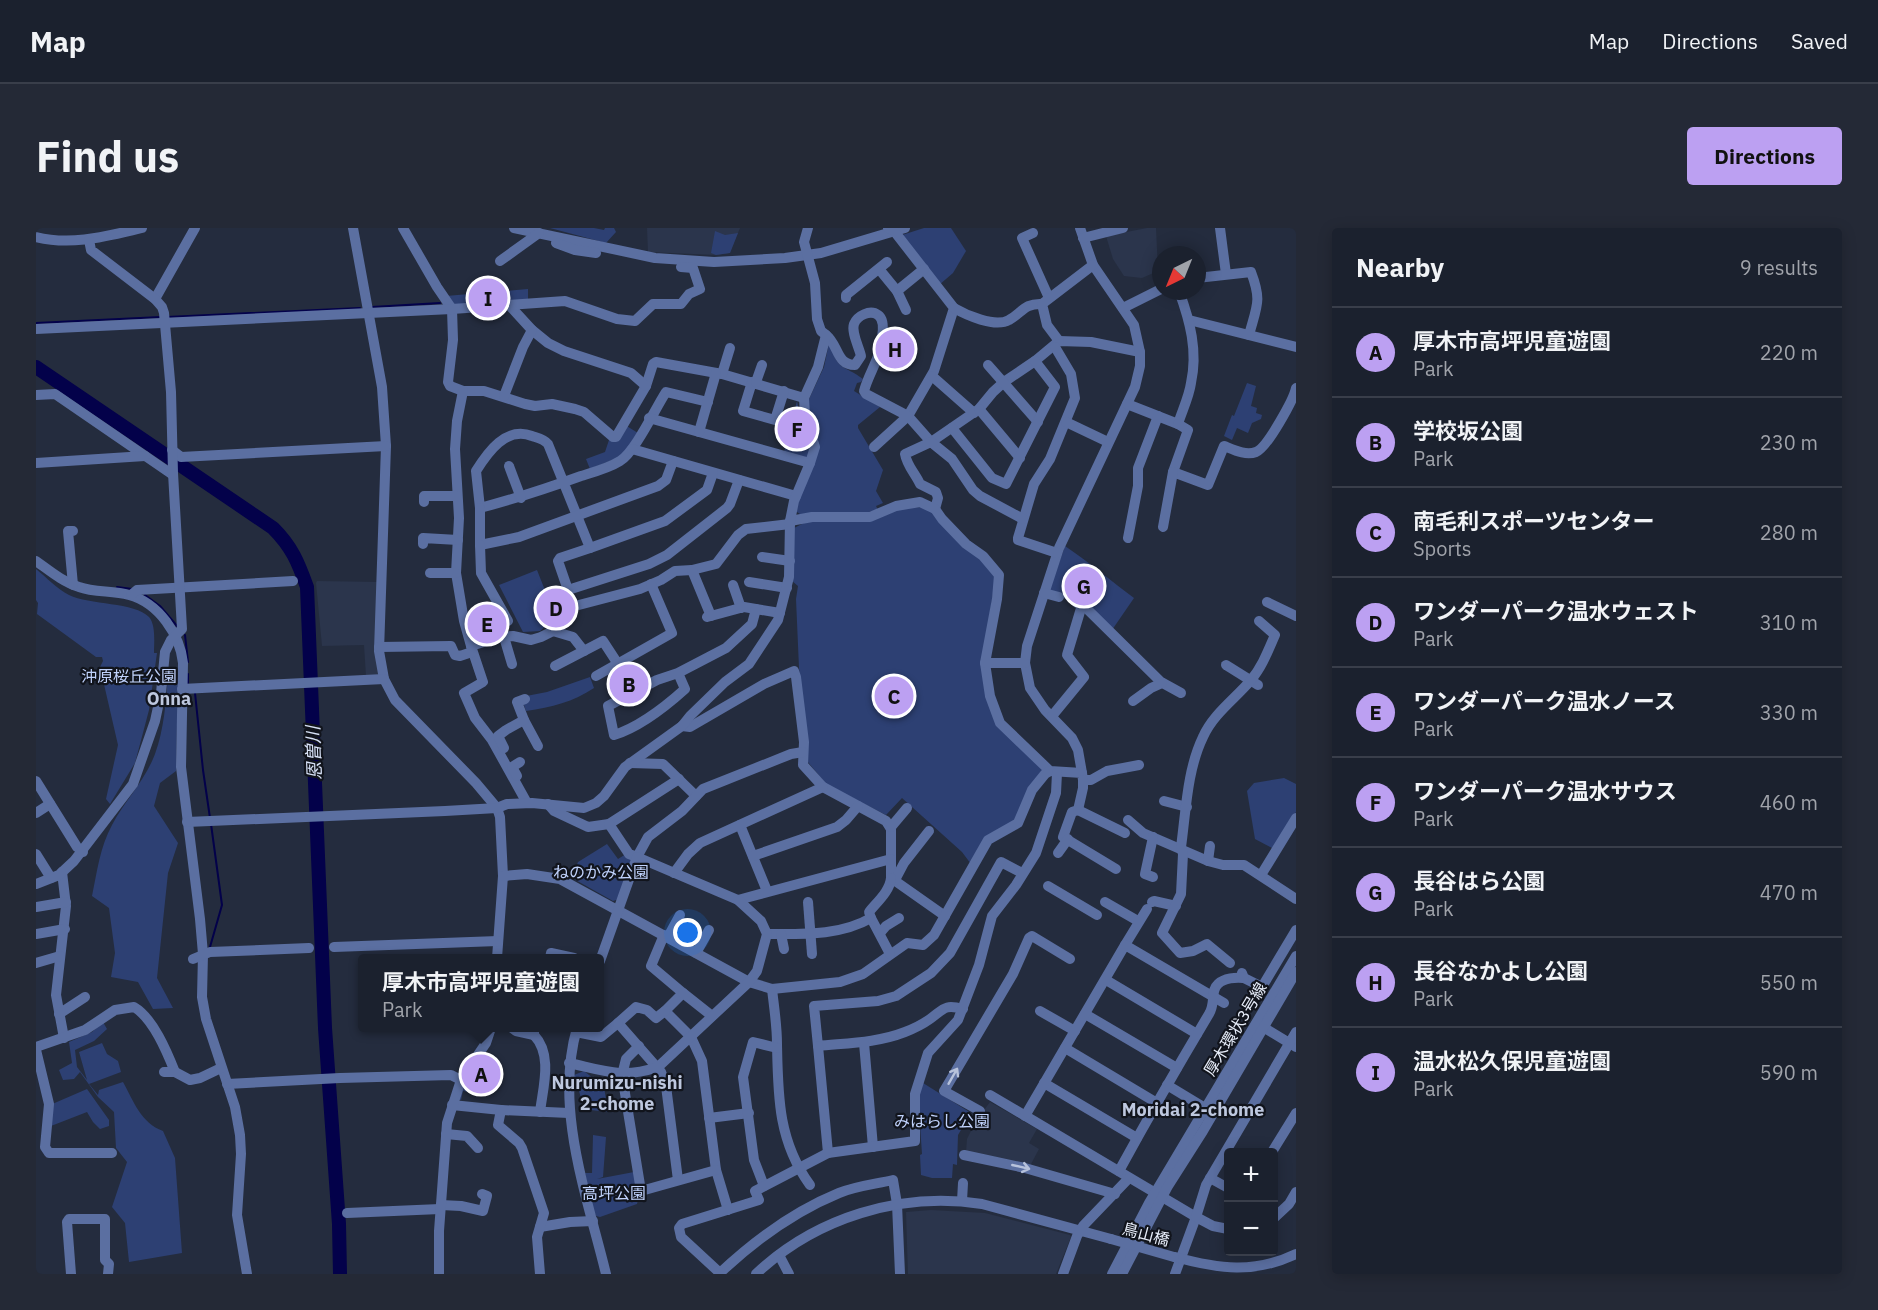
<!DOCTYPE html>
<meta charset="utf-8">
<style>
:root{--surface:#1b212e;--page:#242936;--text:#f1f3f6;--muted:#a0a3aa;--line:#393e4a;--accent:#bca0f2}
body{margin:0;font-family:"IBM Plex Sans","Noto Sans JP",sans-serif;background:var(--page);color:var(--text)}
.controls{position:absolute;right:18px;bottom:18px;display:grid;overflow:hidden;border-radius:6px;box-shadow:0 3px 15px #0003}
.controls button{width:54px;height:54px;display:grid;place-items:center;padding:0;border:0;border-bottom:2px solid var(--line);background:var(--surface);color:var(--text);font:30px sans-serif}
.compass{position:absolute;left:1116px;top:18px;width:54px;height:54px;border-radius:50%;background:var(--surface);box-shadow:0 3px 15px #0003;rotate:223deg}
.you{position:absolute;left:652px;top:705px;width:21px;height:21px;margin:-15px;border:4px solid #fff;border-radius:50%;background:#1a73e8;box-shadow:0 0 0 9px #1a73e833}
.badge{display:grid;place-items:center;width:39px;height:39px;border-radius:50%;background:var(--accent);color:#111;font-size:20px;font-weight:700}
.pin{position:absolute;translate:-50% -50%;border:3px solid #fff;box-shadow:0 2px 6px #0006}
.popup{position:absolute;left:322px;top:726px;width:246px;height:78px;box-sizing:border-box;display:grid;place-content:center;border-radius:6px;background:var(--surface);filter:drop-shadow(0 2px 4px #0005);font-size:20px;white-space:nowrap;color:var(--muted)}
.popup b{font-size:22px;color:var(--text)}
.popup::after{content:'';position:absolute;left:50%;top:100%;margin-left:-12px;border:12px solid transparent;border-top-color:var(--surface)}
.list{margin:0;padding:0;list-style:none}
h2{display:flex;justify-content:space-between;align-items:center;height:78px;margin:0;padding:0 24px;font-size:26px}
h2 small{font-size:20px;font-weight:400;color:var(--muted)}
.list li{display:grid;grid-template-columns:39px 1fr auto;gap:18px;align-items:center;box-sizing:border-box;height:90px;padding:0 24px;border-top:2px solid var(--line)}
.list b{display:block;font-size:22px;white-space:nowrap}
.list p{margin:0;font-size:20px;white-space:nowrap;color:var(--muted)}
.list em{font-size:20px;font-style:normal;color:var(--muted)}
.map{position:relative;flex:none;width:1260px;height:1046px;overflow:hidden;border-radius:6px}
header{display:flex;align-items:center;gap:36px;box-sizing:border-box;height:84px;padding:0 30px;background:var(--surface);border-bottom:2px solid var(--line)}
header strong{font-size:28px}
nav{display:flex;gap:33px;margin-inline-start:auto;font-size:21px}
.intro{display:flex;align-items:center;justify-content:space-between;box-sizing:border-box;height:144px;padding:0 36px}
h1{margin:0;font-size:42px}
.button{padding:15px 27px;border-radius:6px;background:var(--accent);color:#111;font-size:21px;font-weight:700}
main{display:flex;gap:36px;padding:0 36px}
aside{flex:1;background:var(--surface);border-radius:6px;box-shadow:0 3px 15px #0003}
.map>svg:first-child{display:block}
.built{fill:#2b354c}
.green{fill:#2d4073}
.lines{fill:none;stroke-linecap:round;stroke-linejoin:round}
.stream{stroke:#03014a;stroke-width:2}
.river{stroke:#03014a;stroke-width:14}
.minor{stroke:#5b6fa1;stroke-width:10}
.minor-bridge{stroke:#5b6fa1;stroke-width:10}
.oneway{stroke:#b7c2db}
.labels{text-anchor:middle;stroke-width:4.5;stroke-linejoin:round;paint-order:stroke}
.park-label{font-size:16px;fill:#c0d2fc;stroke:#11141c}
.street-label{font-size:16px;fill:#e8eefa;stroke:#11141c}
.neighbourhood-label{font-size:18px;font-weight:bold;fill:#bec8df;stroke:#11141c}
.water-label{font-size:18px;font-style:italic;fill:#d7e1f6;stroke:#11141c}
</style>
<header>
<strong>Map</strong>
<nav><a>Map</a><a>Directions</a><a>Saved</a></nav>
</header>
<div class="intro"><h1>Find us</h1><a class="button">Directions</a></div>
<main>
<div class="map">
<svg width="1260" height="1046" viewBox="0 0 1260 1046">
<rect width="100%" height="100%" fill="#242c3e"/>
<g class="built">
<path d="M611 0H704L694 25 680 27 612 24Z"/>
<path d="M1111 0H1120L1122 43 1106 50 1088 48 1077 31 1070 8Z"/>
<path d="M281 353 342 354V447L330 448 328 417 286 418 280 355Z"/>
<path d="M954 874 1001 901 993 915 1003 921 994 938 930 924 931 911 940 893Z"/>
<path d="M895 982 949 985 1034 1007 1035 1009 1020 1046H872L870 984Z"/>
</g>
<g class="green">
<path d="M514 0H558L568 2 569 0H578L580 4 570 15Z"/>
<path d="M888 0H915L930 23 917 45 903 57 866 7Z"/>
<path d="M679 3 689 7 702 5 694 25 680 27 675 25Z"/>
<path d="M492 61V73L418 79 410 68Z"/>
<path d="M793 115H794C802 144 807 136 827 151L825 154 821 155 818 163 844 179 822 197V200L847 242 840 263 847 275 840 278 842 282 824 286H764L761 284V277L781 222 772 178 773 171 788 139Z"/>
<path d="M1211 155 1220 158 1215 178 1221 180 1220 185 1226 187 1225 191 1216 195 1212 205 1201 200 1196 212 1188 208 1196 187 1198 188Z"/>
<path d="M761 173 764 189 775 214 773 230 748 224Z"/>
<path d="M589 197 602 205 586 228 554 241 550 231 569 224 574 209Z"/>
<path d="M890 279 945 330 960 347 949 416 954 480 1007 539V545L980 593 950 609 935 636 926 624 866 570 850 587 791 557 771 533 763 440 760 371 762 358 756 353 758 300 776 291H833L862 280Z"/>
<path d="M1029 318C1053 334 1075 353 1098 370L1076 402 1040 374 1012 365Z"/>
<path d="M0 341C10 349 21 361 33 367 53 377 99 374 113 389 120 397 118 415 118 425H121L113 482 99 535 74 576 70 571 82 517 64 439 67 433 66 429H60L1 386 2 375 0 372Z"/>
<path d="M501 342 514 375 532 367 535 377 504 403 487 404 463 357Z"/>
<path d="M461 381 463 385 460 390 462 393H468L469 400 463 406 439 411 436 410 430 385Z"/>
<path d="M604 441 611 452 580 470 574 460Z"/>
<path d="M137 445 142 451 140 543 124 555 118 578 142 615 132 645 121 750 137 780 117 781 102 754 75 749 79 725 73 680 56 668C61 644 64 619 76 597 89 572 109 553 119 526 128 502 130 473 132 448Z"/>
<path d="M554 449 558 460C537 474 516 479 490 483L485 469 511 464Z"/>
<path d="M1248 550 1260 556V584L1238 621 1219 611 1211 563 1218 555Z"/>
<path d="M571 616 582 631 590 626 597 632 583 671 577 673 536 650 542 634Z"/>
<path d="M67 794 71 801 58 813 39 822 41 839 51 852 43 824 66 815 71 826 82 833 85 844 53 856 62 867 63 862 87 854C98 874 105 895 127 903L139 930 146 1025 93 1034 89 995 76 979 91 934 80 920 78 884 62 869 44 844 38 851 27 852 23 842 36 835 33 814 56 804Z"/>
<path d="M443 834 458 838 455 858 440 855 439 858 434 857 432 864 427 863 425 872 422 871 424 860Z"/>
<path d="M548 843 568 859 572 884 555 882 556 874 546 873 538 847Z"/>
<path d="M887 855 935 885 922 907 921 937 917 936 916 950H896L885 947 884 927 886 926 882 868Z"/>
<path d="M51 861 73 892V898L64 901 57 894 51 884 15 898 14 877Z"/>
<path d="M557 907 570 909 567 949 561 951 598 944 603 968 601 976 564 989 560 988 556 980 549 945H556Z"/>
</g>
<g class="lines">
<g class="stream">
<path d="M336 79 404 75"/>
<path d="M131 89 324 80"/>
<path d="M0 95 125 89"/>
<path d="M81 359 96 361"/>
<path d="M109 367 124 378 141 398"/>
<path d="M149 407 152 434"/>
<path d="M152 446V455"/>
<path d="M159 465 167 542 174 590"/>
<path d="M174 719 186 677 175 596"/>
</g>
<path class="river" d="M0 139 237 300C256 319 262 334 271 359L289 800 303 996 304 1046"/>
<g class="minor">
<path d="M317 0 346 159 350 218 343 423 348 451 359 472 440 555 461 580 464 589 467 648 461 730"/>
<path d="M367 0 401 59 416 81 417 112 412 154 414 158 427 163H448L489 176 499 178 516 176 539 181 548 184 577 209H580L610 158 617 136 620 134 686 146 768 170"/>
<path d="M478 0 619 30 678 34 749 30 785 25 869 0"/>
<path d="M852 0 858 3 918 80 898 143 872 188 895 214 943 181 957 164 968 154 999 133 1023 113 1055 114 1104 124"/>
<path d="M1044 0 1057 37 1098 97 1104 124V138L1099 159 1023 320 991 418 989 435 994 460 1009 482 1036 510 1042 522 1046 545"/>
<path d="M1184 0 1190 46"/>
<path d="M997 5 986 10 1013 70"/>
<path d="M0 9C36 18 71 8 106 0"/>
<path d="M1047 10 1087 0"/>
<path d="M520 15 539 22 560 25"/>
<path d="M464 33 503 5"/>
<path d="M843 41 861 63 870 82"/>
<path d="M1161 50 1215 44C1226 73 1221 77 1213 107"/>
<path d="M861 63 888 41"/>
<path d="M810 70V67L851 34"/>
<path d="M119 71 159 0"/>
<path d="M473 77 496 102 512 115 528 123 595 145 610 158"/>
<path d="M918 80C930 87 959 100 973 92 986 85 988 75 1006 76"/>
<path d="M1087 80 1125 61"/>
<path d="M1153 92 1260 119"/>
<path d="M0 101 416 81 529 73 581 91 599 93 617 76H645L653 66 664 61 657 40 645 39"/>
<path d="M790 107C803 117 800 137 819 137L825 128C823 119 815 104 818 96 821 88 834 81 842 87 848 91 847 103 846 109 845 130 833 144 828 163L830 166 872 188 838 219"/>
<path d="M1023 113 1011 97 1006 76 1057 37"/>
<path d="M1019 119 1035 146 1039 170 1014 231 998 256 982 310V312L1021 325"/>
<path d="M952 137 1002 194"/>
<path d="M686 146 694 120"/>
<path d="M896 148 938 185"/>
<path d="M716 154 707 183 739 192 748 163"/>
<path d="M720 154 726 137"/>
<path d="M427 163 421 193 419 221 423 290 420 345 428 393 435 418 463 409 477 408 495 412 505 409 517 403 539 378 604 361 625 352 639 343 656 342 680 336 702 307 710 301 754 296"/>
<path d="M0 167 19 166 137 247"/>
<path d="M468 168 487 119 496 102"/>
<path d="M672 174 630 164C619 181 599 224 584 233 573 240 558 244 545 248 512 260 478 271 444 280L440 243C452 224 470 198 496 208 502 210 508 211 512 216L554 320 524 330 522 333 532 362 613 336 631 327 691 280 694 276 703 252"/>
<path d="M1091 176 1142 196C1146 183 1153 169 1155 155 1162 123 1154 93 1143 63"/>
<path d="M943 181 984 230"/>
<path d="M613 190 774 235"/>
<path d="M1030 194 1072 214"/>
<path d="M1142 196 1152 202 1137 244 1172 257 1188 218C1198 222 1210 228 1220 224 1231 220 1258 171 1260 160"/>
<path d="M916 200 956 250 970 256 1019 159 999 133"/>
<path d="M663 204 680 145"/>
<path d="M596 221 760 268"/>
<path d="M136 222 145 229 350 218"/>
<path d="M0 235 109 228"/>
<path d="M473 238 485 270"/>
<path d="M388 274V268H421"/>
<path d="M444 280V317L483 309 622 258 630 252 637 233"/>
<path d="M899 281 902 270 900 264 884 256C879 245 871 238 869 226L895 214 916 231 937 262 944 268 987 291"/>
<path d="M754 293 776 289H834L860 278 884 274 899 281 906 291 930 316 947 328 963 347 961 371 949 435 954 468 964 495 1014 543 1046 545 1047 552H1055L1071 543 1103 537"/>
<path d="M1127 299 1137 244"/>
<path d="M1092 310 1102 258V240L1122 188"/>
<path d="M387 316V310L422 312"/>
<path d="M444 317 445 345 472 393"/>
<path d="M554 320 629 293 671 262 677 245"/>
<path d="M726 329 754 333"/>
<path d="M0 333C14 343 27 354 43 359 59 365 77 362 93 367 123 375 144 407 147 435L145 539 164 691 167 726 166 769 170 791 199 879 204 907 205 926 201 987 211 1046"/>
<path d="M656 342 675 388"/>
<path d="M394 345H420"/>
<path d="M713 354 751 360"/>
<path d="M37 357 32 303H37"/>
<path d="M697 357 705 380"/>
<path d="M1008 365 1023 369"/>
<path d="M95 367 101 362 257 353"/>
<path d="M1231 374 1260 388"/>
<path d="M1041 375 1047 377 1125 454 1145 465"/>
<path d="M671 389 708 379 744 385"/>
<path d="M517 403 537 409 548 423"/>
<path d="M468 409 476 436"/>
<path d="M435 418 447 454 428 465 439 490 456 512 491 575"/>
<path d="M343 419 415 418 419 427 424 428 436 424"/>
<path d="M949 435H989"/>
<path d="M1190 437 1222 457"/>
<path d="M519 438 567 413 582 436"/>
<path d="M642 445 649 461C629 479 604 499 578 507L572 478 621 452 642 445 690 420 716 396 720 381"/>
<path d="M560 448 636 405 615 356"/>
<path d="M146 461 348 451"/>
<path d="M1097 473 1115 460 1126 455"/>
<path d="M1016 488 1048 449 1031 427 1046 377"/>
<path d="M488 492 502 518"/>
<path d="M646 498 654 499 728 456 758 443 760 449 768 514 767 537 787 559 850 593 855 601V650L909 688"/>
<path d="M468 520 462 508 470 502 488 492 481 474 489 471"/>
<path d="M594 535 627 536 660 568"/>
<path d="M481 548 476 539 484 534"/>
<path d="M1047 552V560L1042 582 1036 584 1027 609 1080 641"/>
<path d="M0 553 41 619 47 624"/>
<path d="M1128 573 1151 579"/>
<path d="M512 576 518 583 552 599 573 596 643 551"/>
<path d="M1042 582 1089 605"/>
<path d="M0 585 14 576"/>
<path d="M1092 592 1107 605 1172 633 1187 637H1208L1260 671"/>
<path d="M151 594 409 583 461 580 471 576 496 575 548 580 560 575 568 568 589 539 646 498 654 488 689 454 713 436 742 392 753 349 754 293 758 273 774 235 779 219 769 188 768 170 782 139 790 107 785 103 781 91 779 55 768 14 772 0"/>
<path d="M573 596 593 626 601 629 612 609 646 583 667 561 755 526 767 524"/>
<path d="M704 597 731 663"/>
<path d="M855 599 871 580"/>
<path d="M1117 609 1109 646 1117 649"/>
<path d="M1022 625 1032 611"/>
<path d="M0 626 15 650"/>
<path d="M717 628 801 599 810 592 822 578"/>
<path d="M1172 633 1174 618"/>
<path d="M26 644 30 678 20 767 28 810"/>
<path d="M638 645 652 626 664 615 787 559"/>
<path d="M1225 647 1260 590"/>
<path d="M467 648 491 646 524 651 713 754 736 761 804 754 827 746 871 715 887 717 898 707 952 612 982 595 996 562 1009 546 1014 543"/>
<path d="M859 652 868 635 893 603"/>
<path d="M0 656 23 647 38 633 97 556 119 493 125 465 129 424 135 412 146 401 137 245 135 164 128 85 126 79 119 71 55 22 53 12"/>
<path d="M1012 658 1061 687"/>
<path d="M702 672 855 631"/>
<path d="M772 674 776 726"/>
<path d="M1069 674 1102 693"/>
<path d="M1116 674 1118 673 1140 678"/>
<path d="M0 679 30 674"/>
<path d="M835 690 854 726"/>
<path d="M844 705 850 698 863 690"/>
<path d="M0 706 29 701"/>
<path d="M731 706C766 706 804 708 835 690L833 684C841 674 854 663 855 650"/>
<path d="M745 706 748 721"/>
<path d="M628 707 615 738 647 765 629 783 655 809 666 833 680 942 692 982"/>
<path d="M632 709 644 687"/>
<path d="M1089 717 1111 681"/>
<path d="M298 719 462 713"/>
<path d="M660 725 673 702"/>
<path d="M514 730 515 725 538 730"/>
<path d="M157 731 174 724 273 720"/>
<path d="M0 735 24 728"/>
<path d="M1194 735 1171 716 1157 723 1144 725 1126 705 1145 666 1147 626 1145 619C1150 583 1151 542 1167 509 1177 486 1199 471 1215 452 1226 439 1232 423 1239 407L1223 393"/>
<path d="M1206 745 1208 750 1226 759 1260 702"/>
<path d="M1070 752 1161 806"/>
<path d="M736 761C738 779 741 797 741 816 742 868 742 913 774 957"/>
<path d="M647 765 676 788"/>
<path d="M927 781C908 776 908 781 894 791 887 796 877 801 869 804 841 815 811 815 782 818L778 778 842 773 860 768 895 745 914 725 965 634 986 645"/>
<path d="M629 783 620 790 611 782 600 779 582 795 625 844 630 858 642 952"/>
<path d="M1004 783 1039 803"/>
<path d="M23 786 49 769"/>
<path d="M1049 786 1141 840"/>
<path d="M1222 796 1260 819"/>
<path d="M476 800 480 803 498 807"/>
<path d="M498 800V807C517 827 507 859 504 884"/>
<path d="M541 800C518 880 551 968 570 1046"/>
<path d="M540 804 565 809 582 795"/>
<path d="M828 815 837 919"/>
<path d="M603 818 590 831 586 847 605 963 680 942"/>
<path d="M782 818 792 925"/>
<path d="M0 819 49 802 79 782 98 779C117 790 131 824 139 844"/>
<path d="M1029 820 1121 875"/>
<path d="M0 822 13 876 9 919 13 925H76"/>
<path d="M533 835C569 843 586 851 622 839L713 754 721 743 731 706 725 693 702 672 601 629 564 733"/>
<path d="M128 844H139L154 852 164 850 185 840"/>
<path d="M1008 855 1101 910"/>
<path d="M191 856 304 850 415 847 425 852"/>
<path d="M1131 857 1169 880"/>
<path d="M954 867 1160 989 1139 1046"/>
<path d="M416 877 465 882"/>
<path d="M944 883 908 863 977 746 993 710 996 708 1034 731"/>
<path d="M989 888 1089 717 1188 775"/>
<path d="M673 890 713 885"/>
<path d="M410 906 431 908 442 920"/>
<path d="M1236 924 1260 885"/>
<path d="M928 927 989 940 1079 966"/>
<path d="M1083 943C1112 890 1142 838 1173 786 1180 775 1174 763 1182 756 1188 750 1200 749 1208 750"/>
<path d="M1174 950 1192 960"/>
<path d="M728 958 718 932 707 849 717 814 741 820"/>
<path d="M926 973 927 955"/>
<path d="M405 977 425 978 447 983 451 968 446 966"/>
<path d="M311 985 404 981"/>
<path d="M1238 990 1253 976 1260 964"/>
<path d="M504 999 534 994 557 993"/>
<path d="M1192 1001 1177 998 1160 989 1170 957 1260 804"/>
<path d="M743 1027 753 1046"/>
<path d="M1139 1029C1183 1041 1218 1046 1260 1026"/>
<path d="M684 1045C719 1012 759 983 803 965 820 958 840 956 857 952L861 976 864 1046"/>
<path d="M35 1046 31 994 33 991H69V1032L73 1036 72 1046"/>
<path d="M403 1046V1003L411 895 425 852 450 815 455 800"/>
<path d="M504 1046 501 1009 508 985 486 920 483 915 462 897 465 882 533 885"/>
<path d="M685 1046 645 1009 643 1000 646 996 723 972 719 963 792 925 879 913V866L892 825 922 792 943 737 956 688 980 657 1000 625 1020 565 1021 545"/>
<path d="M720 1046C779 990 865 963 946 976L1075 1011"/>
<path d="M1027 1046 1041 1008 1047 998 1093 950"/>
<path d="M1076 1046 1113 975 1260 728"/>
<path d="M1086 1046 1132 958 1167 903 1260 744"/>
</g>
<path class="minor-bridge" d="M1075 1011 1138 1029"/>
</g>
<defs><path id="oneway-shaft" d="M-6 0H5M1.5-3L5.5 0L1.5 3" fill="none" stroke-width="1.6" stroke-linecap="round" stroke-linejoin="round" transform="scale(1.5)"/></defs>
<g class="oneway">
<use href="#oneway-shaft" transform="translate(917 848) rotate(-60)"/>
<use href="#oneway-shaft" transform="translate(985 939) rotate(13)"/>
</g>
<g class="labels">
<g class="park-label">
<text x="93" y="454">沖原桜丘公園</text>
<text x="565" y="650">ねのかみ公園</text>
<text x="906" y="899">みはらし公園</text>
<text x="578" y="971">高坪公園</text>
</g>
<g class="street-label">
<text transform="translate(1199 801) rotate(-59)" y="6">厚木環状3号線</text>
<text transform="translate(1110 1006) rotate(15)" y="6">鳥山橋</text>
</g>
<g class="neighbourhood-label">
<text x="133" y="477">Onna</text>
<text x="581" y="861">Nurumizu-nishi<tspan x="581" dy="21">2-chome</tspan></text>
<text x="1157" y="888">Moridai 2-chome</text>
</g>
<g class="water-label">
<text transform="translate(278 525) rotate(-92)" y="6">恩曽川</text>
</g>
</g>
</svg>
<div class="controls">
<button>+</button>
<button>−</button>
</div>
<svg class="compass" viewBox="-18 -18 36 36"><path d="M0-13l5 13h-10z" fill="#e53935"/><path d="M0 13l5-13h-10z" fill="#a0a3aa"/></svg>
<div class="you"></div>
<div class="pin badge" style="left:445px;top:846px">A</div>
<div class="popup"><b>厚木市高坪児童遊園</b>Park</div>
<div class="pin badge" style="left:593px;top:456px">B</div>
<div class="pin badge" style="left:858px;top:468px">C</div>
<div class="pin badge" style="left:520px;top:380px">D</div>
<div class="pin badge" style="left:451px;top:396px">E</div>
<div class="pin badge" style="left:761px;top:201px">F</div>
<div class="pin badge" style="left:1048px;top:358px">G</div>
<div class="pin badge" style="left:859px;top:121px">H</div>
<div class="pin badge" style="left:452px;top:70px">I</div>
</div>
<aside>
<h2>Nearby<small>9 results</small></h2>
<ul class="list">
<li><span class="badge">A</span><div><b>厚木市高坪児童遊園</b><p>Park</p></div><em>220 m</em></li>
<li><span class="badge">B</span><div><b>学校坂公園</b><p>Park</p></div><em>230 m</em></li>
<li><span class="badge">C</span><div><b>南毛利スポーツセンター</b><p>Sports</p></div><em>280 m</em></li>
<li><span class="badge">D</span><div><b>ワンダーパーク温水ウェスト</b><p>Park</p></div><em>310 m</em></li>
<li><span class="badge">E</span><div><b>ワンダーパーク温水ノース</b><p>Park</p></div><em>330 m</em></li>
<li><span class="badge">F</span><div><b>ワンダーパーク温水サウス</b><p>Park</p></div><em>460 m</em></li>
<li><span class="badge">G</span><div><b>長谷はら公園</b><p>Park</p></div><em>470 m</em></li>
<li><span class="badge">H</span><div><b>長谷なかよし公園</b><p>Park</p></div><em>550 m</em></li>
<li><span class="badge">I</span><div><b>温水松久保児童遊園</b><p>Park</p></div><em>590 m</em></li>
</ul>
</aside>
</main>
